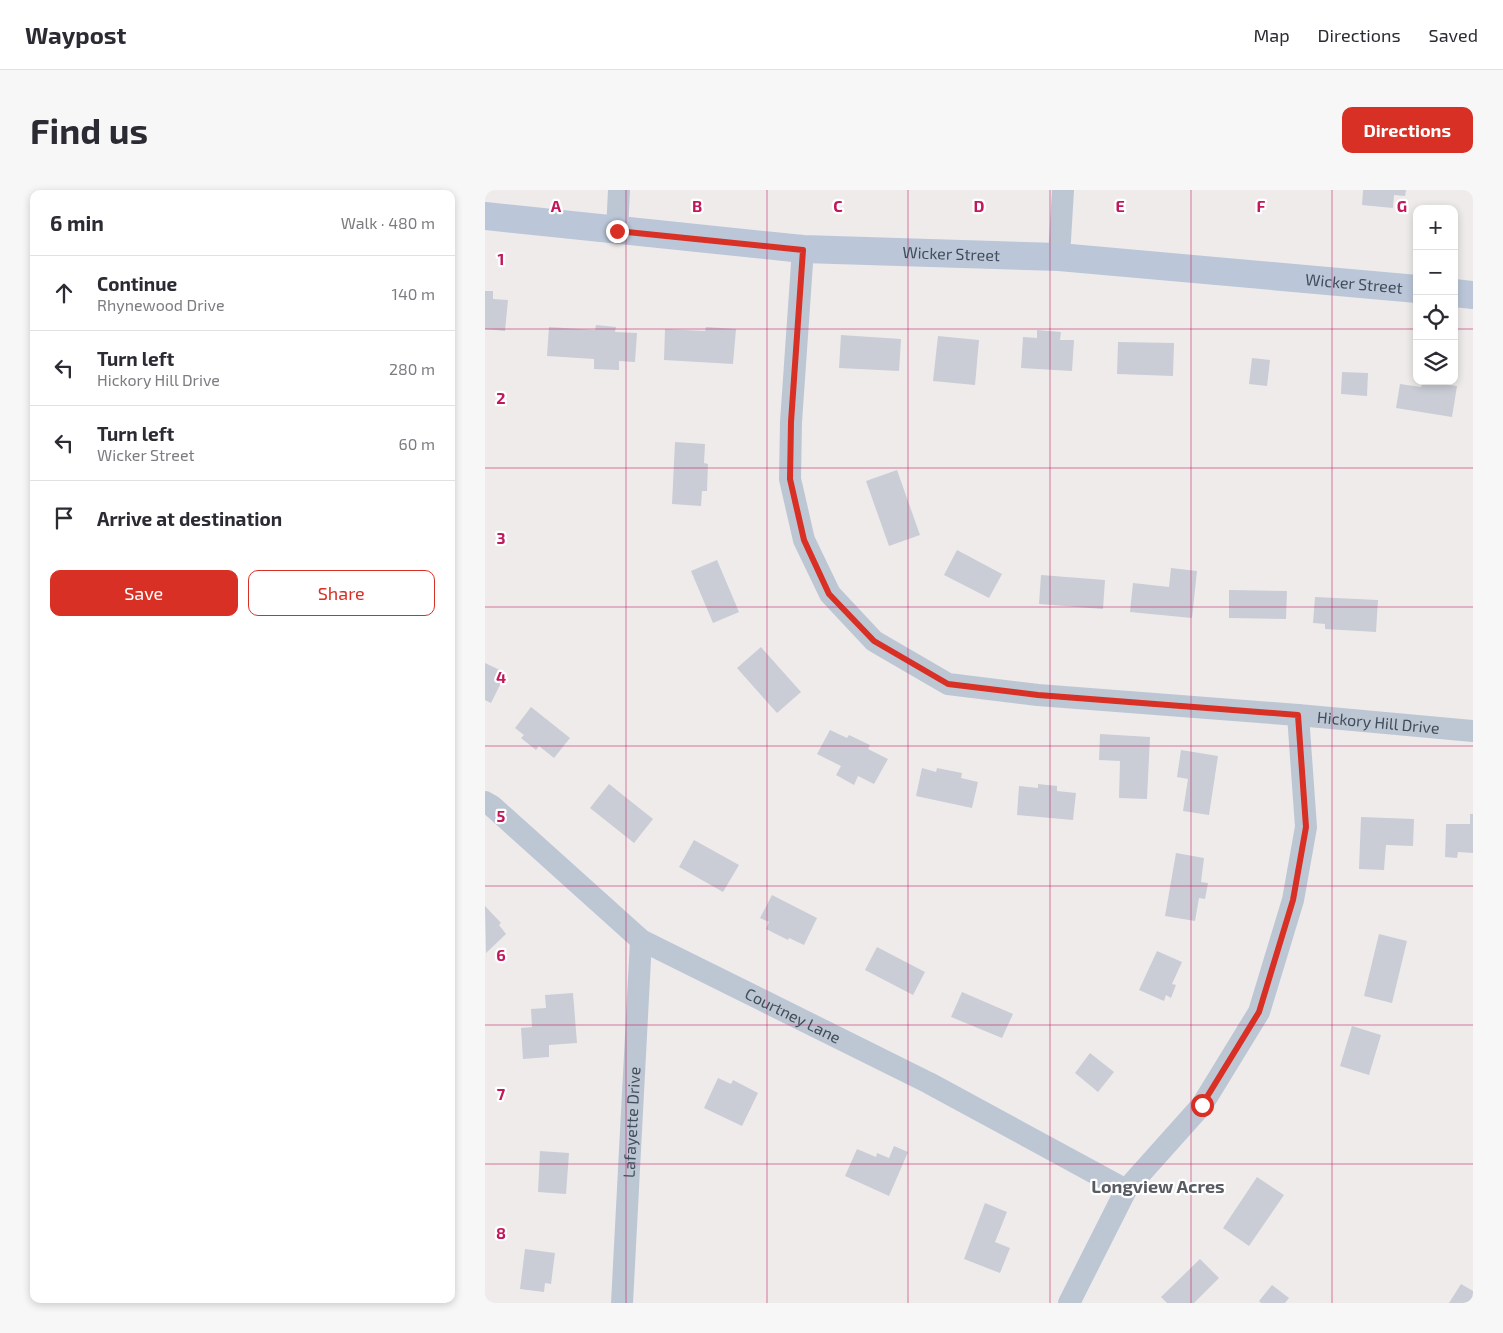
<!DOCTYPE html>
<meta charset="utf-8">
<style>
:root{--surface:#fff;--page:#f7f7f7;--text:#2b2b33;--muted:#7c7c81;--line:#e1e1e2;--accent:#d93025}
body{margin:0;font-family:"Exo 2",sans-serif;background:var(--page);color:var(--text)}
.controls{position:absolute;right:15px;top:15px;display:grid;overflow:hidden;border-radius:10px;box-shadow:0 2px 8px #0003}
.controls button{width:45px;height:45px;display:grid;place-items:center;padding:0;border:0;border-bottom:1px solid var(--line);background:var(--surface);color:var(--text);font:25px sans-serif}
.stop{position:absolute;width:15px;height:15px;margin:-11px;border:4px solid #d93025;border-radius:50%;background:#fff}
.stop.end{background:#d93025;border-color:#fff;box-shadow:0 1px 5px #0008}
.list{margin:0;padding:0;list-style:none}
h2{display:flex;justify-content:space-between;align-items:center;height:65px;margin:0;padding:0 20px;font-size:21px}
h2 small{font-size:16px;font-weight:400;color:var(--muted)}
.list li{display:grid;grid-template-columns:32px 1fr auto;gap:15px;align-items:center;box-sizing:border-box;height:75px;padding:0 20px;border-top:1px solid var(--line)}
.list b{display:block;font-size:19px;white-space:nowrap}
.list p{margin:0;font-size:16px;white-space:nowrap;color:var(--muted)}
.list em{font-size:16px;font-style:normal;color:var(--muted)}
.actions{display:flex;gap:10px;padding:15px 20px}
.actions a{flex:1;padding:11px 0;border:1px solid var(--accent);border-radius:10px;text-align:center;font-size:18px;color:var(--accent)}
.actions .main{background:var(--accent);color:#fff}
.icon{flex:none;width:28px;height:28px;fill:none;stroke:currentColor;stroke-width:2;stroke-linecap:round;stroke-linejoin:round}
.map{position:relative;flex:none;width:988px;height:1113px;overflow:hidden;border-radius:10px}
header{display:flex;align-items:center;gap:30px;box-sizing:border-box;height:70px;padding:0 25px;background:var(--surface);border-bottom:1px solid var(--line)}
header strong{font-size:24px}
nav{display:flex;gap:28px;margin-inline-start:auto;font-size:18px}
.intro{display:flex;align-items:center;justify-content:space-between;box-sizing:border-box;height:120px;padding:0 30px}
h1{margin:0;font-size:35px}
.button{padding:12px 22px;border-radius:10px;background:var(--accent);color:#fff;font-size:18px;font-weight:700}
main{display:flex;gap:30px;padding:0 30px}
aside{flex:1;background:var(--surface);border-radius:10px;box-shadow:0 2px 8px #0003}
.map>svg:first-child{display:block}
.building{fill:#cacdd5}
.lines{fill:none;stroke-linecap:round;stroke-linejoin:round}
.minor{stroke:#bdc7d4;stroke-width:22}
.secondary{stroke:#bbc7d8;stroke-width:28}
.route{stroke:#d93025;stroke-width:6}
.grid{fill:none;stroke:#c2185b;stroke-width:1;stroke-opacity:0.55}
.labels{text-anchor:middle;stroke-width:4.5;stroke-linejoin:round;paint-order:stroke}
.street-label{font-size:16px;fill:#424d5b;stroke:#fff}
.neighbourhood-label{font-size:18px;font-weight:bold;fill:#585b62;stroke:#fff}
.grid-label{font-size:16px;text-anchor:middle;font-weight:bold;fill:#c2185b;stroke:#fff;stroke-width:4.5;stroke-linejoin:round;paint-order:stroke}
</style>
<header>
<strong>Waypost</strong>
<nav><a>Map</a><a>Directions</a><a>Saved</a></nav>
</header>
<div class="intro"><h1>Find us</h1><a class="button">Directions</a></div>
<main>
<aside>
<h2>6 min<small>Walk · 480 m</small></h2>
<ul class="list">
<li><svg class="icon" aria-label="ahead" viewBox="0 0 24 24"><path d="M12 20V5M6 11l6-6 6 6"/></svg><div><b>Continue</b><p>Rhynewood Drive</p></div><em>140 m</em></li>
<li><svg class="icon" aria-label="left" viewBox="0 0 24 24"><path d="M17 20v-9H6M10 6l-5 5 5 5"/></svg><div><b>Turn left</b><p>Hickory Hill Drive</p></div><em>280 m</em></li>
<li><svg class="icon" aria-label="left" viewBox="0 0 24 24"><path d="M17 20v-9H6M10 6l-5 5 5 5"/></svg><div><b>Turn left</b><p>Wicker Street</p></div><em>60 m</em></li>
<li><svg class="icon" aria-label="arrive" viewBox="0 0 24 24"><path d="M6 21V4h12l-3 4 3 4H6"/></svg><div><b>Arrive at destination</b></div></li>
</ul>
<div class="actions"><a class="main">Save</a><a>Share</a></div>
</aside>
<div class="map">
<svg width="988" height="1113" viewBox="0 0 988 1113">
<rect width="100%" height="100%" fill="#efebeb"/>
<g class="building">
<path d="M878 0H921L920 6 909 5 908 18 877 15Z"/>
<path d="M0 101H8V109L23 110 20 141 0 139Z"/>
<path d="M111 135 131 137 130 142 152 143 150 172 134 171V180L109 179V169L62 166 64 137 110 140Z"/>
<path d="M221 137 251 139 248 174 179 170 180 139 220 141Z"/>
<path d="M552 140 576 142 575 150H589L587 181 536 178 538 147 552 148Z"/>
<path d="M356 145 416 149 414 181 354 178Z"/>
<path d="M453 146 494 150 490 195 448 191Z"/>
<path d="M633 152 689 153 688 186 632 184Z"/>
<path d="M767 168 785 170 782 196 764 194Z"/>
<path d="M857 182 883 183 882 206 856 204Z"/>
<path d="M937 191 972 196 967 227 911 218 915 194 936 197Z"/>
<path d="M190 252 220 254 219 273 223 274 222 301H217L216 316 187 314Z"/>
<path d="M412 280 435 345 404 356 381 291Z"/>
<path d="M472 360 517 384 504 408 459 385Z"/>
<path d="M232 370 254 422 228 433 206 381Z"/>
<path d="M686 378 712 381 707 428 645 422 648 393 684 397Z"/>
<path d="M556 385 620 390 618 419 554 414Z"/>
<path d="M744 400 802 401 801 429 744 428Z"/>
<path d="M830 407 893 410 891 442 840 439V434L828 433Z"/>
<path d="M276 457 316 502 292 523 252 478Z"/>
<path d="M0 473 21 483 6 513 0 510Z"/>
<path d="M46 517 85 548 69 568 54 556 51 560 36 548 39 545 30 538Z"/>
<path d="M345 540 362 548 364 545 385 555 383 559 403 569 389 594 373 586 369 595 351 585 356 576 332 564Z"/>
<path d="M615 544 665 547 662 609 634 608 635 571 614 570Z"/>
<path d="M696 560 733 566 724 625 698 621 703 589 692 587Z"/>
<path d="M437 578 451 582 452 578 477 583 476 588 493 592 487 618 431 606Z"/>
<path d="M124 594 168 629 149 653 105 618Z"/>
<path d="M553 594 572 596V601L591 603 588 630 532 625 534 596 553 598Z"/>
<path d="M985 624H988V663L973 662 972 668 960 667 961 634H985Z"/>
<path d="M876 627 929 629 928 656 901 655 899 680 874 679Z"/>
<path d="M209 650 254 675 238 702 194 677Z"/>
<path d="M691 663 719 668 716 692 723 693 720 709 714 708 710 731 680 726Z"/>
<path d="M287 705 332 728 319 755 304 748 303 750 281 739 284 732 275 728Z"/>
<path d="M0 716 16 733 14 735 21 744 1 763Z"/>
<path d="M894 744 922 751 907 813 879 806Z"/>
<path d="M392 757 440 782 428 805 380 780Z"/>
<path d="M672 761 697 772 687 794 691 795 686 808 681 805 679 811 654 800Z"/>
<path d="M477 802 528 824 517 848 466 827Z"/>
<path d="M88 803 92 853 64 855V867L38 869 36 838 47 837 46 819 61 818 60 805Z"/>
<path d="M867 836 896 845 884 885 855 876Z"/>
<path d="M605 863 629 882 613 902 590 883Z"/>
<path d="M233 888 246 894 248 890 273 903 257 936 219 918Z"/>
<path d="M409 956 423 962 404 1006 360 986 372 959 391 967 392 963 404 968Z"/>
<path d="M55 961 84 963 81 1004 53 1002Z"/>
<path d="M772 987 799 1005 764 1056 738 1038Z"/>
<path d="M500 1013 522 1022 510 1052 525 1058 515 1083 479 1069Z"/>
<path d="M40 1059 70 1063 66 1094 60 1093 59 1102 35 1099Z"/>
<path d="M715 1069 734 1088 709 1113H682L676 1107Z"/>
<path d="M976 1094 988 1101V1113H964Z"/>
<path d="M787 1095 804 1108 800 1113H776L774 1111Z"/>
</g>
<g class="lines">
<g class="minor">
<path d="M132 41 134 0"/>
<path id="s1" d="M318 59 306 232 305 289 319 350 345 404 389 451 463 494 553 505 813 525 988 541"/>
<path d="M574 67 578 0"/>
<path id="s2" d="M0 612 7 616 156 750 444 893 641 1000"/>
<path id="s3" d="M137 1113 156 750"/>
<path d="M584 1113 641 1000 717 915 774 822 808 710 821 637 813 525"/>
</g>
<g class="secondary">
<path id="s4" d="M0 26 318 59 574 67 932 99"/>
<path d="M969 103 988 105"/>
</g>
</g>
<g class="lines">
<path class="route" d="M132 41 318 60 306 232 305 289 319 350 344 404 389 451 463 494 553 505 813 525 821 637 808 710 774 822 717 915"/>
</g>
<path class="grid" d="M141 0V1113M282 0V1113M423 0V1113M565 0V1113M706 0V1113M847 0V1113M0 139H932M969 139H988M0 278H988M0 417H988M0 556H988M0 696H988M0 835H988M0 974H988"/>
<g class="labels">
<g class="street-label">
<text dy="6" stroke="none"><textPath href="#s4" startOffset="468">Wicker Street</textPath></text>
<text dy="6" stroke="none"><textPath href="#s4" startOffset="872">Wicker Street</textPath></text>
<text dy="6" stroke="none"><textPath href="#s1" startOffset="935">Hickory Hill Drive</textPath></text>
<text dy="6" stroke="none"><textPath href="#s2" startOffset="378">Courtney Lane</textPath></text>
<text dy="6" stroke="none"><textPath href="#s3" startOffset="181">Lafayette Drive</textPath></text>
</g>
<g class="neighbourhood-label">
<text x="673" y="1003">Longview Acres</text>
</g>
</g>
<g class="grid-label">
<text x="71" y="22">A</text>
<text x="212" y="22">B</text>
<text x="353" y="22">C</text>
<text x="494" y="22">D</text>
<text x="635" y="22">E</text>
<text x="776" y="22">F</text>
<text x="917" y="22">G</text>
<text x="16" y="75">1</text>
<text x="16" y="214">2</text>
<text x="16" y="354">3</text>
<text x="16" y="493">4</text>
<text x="16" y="632">5</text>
<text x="16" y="771">6</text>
<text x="16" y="910">7</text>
<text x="16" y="1049">8</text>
</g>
</svg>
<div class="controls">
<button>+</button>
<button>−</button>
<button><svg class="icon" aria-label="locate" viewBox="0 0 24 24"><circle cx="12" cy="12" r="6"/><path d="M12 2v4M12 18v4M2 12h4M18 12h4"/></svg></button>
<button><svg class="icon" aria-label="layers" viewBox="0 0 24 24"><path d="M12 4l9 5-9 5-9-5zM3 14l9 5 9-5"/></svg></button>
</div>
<div class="stop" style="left:717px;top:915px"></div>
<div class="stop end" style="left:132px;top:41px"></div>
</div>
</main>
